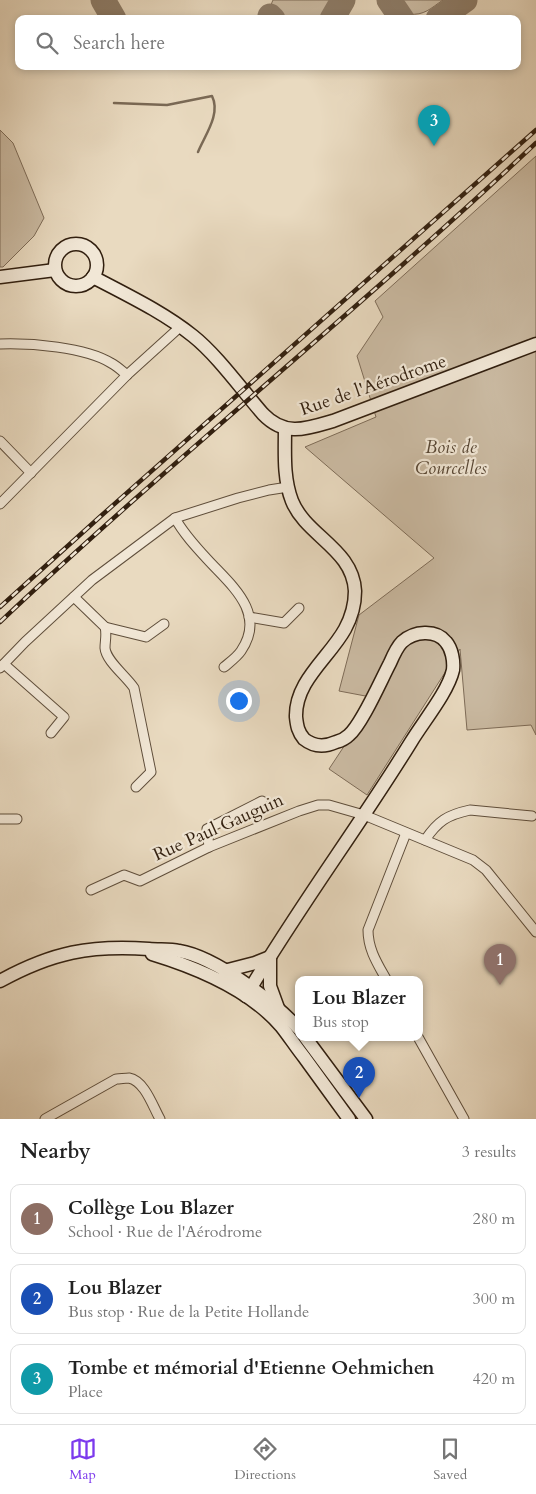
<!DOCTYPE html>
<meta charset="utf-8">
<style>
:root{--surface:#fff;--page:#f2f2f2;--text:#222;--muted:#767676;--line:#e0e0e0;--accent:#7c3aed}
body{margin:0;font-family:Cardo,serif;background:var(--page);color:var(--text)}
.you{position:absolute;left:238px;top:700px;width:18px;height:18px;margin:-12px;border:4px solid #fff;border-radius:50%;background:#1a73e8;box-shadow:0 0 0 8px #1a73e833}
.badge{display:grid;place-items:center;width:32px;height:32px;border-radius:50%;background:var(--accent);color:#fff;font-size:16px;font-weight:700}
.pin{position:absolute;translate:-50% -41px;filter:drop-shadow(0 1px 2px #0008)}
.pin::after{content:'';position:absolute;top:26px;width:18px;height:15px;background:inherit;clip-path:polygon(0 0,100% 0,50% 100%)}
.popup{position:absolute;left:295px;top:976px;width:128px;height:65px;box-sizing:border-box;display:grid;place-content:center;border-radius:10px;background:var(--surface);filter:drop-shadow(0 1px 4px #0005);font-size:16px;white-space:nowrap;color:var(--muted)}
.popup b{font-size:19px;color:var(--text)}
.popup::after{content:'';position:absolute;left:50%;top:100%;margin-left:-10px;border:10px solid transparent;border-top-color:var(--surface)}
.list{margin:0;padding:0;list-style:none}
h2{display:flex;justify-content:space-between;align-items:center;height:65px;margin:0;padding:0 20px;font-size:21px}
h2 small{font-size:16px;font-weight:400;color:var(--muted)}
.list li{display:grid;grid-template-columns:32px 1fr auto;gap:15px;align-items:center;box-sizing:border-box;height:70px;margin:0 10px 10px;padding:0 10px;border:1px solid var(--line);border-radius:10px}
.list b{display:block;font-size:19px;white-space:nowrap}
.list p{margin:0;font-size:16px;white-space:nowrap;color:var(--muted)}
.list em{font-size:16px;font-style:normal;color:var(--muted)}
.icon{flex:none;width:28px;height:28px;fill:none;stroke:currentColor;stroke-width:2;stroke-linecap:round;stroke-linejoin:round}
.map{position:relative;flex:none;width:536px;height:1119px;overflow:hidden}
.search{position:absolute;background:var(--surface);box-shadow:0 2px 8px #0003;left:15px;right:15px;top:15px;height:55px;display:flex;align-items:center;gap:12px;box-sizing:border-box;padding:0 18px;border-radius:10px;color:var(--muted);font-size:19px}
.sheet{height:305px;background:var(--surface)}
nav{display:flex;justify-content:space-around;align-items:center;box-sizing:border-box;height:70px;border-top:1px solid var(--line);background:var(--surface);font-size:14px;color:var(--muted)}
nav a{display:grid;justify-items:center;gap:2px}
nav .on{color:var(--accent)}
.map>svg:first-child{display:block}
.green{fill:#cabaa2;stroke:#7e6c58}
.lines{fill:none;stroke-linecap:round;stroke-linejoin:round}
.stream{stroke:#7a6955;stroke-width:2.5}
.taxiway{stroke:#8d7c68;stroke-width:25}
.street-casing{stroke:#5f4e3b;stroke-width:11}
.secondary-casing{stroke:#311f0f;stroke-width:15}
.street{stroke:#f1e7d6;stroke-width:9}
.secondary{stroke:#f1e7d6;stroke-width:12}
.rail-casing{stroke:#311f0f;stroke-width:4.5}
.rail{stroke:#f1e7d6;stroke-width:2.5;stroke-dasharray:8;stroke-linecap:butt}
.labels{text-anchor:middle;stroke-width:4.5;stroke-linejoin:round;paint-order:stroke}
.street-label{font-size:18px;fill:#311f0f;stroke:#f1e7d6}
.park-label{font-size:18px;font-style:italic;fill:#574634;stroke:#f1e7d6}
</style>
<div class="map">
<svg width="536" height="1119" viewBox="0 0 536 1119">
<rect width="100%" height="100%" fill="#e9dac0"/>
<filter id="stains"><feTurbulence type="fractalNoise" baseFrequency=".004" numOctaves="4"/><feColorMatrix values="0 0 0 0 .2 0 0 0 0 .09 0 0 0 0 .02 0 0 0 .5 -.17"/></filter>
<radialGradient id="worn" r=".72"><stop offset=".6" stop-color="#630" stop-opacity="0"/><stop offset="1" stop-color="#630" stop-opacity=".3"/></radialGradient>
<g class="green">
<path d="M273 0H338L327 19H277C271 13 269 8 273 0Z"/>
<path d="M397 0H443C431 8 424 16 409 14Z"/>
<path d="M0 130 13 143 44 218 34 236 3 267H0Z"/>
<path d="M536 156V735L531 725 467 730 460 649 367 795 329 769 376 698 339 691 359 615 434 558 305 447 376 417 357 356 383 317 375 301Z"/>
</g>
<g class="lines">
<path class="stream" d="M114 103 167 105 212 96C221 114 205 135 198 152"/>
<g class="taxiway">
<path d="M103 0 114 19"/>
<path d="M389 0 402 19"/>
<path d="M270 16 273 19"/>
<path d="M332 19 343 0"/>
<path d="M438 19 465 0"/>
</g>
<defs>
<g id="street">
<path d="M0 344C31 343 85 347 111 363 117 366 122 371 127 375"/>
<path d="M0 441 31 473"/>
<path d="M0 504 127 375 180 327"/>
<path d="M175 518C183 533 196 547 208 560 231 585 267 613 241 651 237 657 230 662 224 667"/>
<path d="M74 597 105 627C107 634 105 641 105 648 106 661 126 676 134 688L151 772 136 787"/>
<path d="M249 617 284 623 299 608"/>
<path d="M105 627 146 637 164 624"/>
<path d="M4 664 64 717 51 733"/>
<path d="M0 668 25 642 92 580 175 518 238 498 269 490 288 487"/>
<path d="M0 819H17"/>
<path d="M425 840C438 821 447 815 470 810L532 816"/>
<path d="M209 847 207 829 262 801"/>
<path d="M91 890 124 875 140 881 209 847 299 811 318 805H329L364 815 473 860 486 870 536 932"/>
<path d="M386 979C377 963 368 949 368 930L406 833"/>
<path d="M418 1037 464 1119"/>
<path d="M45 1119 116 1079C120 1079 125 1078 129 1078 145 1081 153 1107 160 1119"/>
</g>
<g id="secondary">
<circle cx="76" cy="265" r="21"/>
<path d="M0 277 55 270"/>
<path d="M93 277C127 295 163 312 193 336 217 355 242 390 263 414 285 437 306 429 333 421L536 344"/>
<path d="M152 954C198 968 249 989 281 1026 289 1036 296 1047 304 1057 319 1078 334 1098 349 1119"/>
<path d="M224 971 255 963 270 957V986L278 1008"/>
<path d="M0 981C53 952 90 945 149 949 159 950 170 949 179 951 216 957 274 1002 299 1029"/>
<path d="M246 996C297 909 358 828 411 742 423 722 448 692 453 670 454 661 452 649 446 642 436 629 414 631 402 642 397 647 393 656 390 663 381 680 362 724 349 735 346 738 340 741 336 742 325 747 314 747 304 739 298 732 297 726 296 717 295 681 329 658 345 629 351 618 355 603 355 591 353 549 306 536 292 501 283 478 285 452 285 428"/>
<path d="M305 1037 366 1119"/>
</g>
</defs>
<use href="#street" class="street-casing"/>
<use href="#secondary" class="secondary-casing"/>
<use href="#street" class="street"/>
<use href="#secondary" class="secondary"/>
<defs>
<g id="rail">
<path d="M0 607 102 515 536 130"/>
<path d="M0 622C174 458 362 307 536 143"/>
</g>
</defs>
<use href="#rail" class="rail-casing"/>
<use href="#rail" class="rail"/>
</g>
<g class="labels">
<g class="street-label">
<text transform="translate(373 385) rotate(-19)" y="6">Rue de l'Aérodrome</text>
<text transform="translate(218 827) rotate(-24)" y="6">Rue Paul Gauguin</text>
</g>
<g class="park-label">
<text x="451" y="453">Bois de<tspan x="451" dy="21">Courcelles</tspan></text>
</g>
</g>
<rect width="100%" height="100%" filter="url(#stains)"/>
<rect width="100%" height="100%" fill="url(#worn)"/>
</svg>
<div class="you"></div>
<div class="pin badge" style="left:500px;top:985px;background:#8d6e63">1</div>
<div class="pin badge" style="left:359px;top:1098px;background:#1a4fb4">2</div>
<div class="popup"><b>Lou Blazer</b>Bus stop</div>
<div class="pin badge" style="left:434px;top:146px;background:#0f9aa8">3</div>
<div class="search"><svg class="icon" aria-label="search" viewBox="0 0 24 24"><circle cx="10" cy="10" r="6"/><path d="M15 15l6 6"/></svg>Search here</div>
</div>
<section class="sheet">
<h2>Nearby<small>3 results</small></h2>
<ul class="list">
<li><span class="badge" style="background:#8d6e63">1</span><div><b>Collège Lou Blazer</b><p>School · Rue de l'Aérodrome</p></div><em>280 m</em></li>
<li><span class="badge" style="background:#1a4fb4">2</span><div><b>Lou Blazer</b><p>Bus stop · Rue de la Petite Hollande</p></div><em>300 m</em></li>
<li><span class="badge" style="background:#0f9aa8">3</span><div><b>Tombe et mémorial d'Etienne Oehmichen</b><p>Place</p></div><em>420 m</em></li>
</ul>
</section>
<nav>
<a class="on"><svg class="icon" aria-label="map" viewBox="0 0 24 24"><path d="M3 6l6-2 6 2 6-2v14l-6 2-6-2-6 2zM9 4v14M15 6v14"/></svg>Map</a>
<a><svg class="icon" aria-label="directions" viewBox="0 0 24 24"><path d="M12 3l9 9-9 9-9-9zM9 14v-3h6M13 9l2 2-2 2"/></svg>Directions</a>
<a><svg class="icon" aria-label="saved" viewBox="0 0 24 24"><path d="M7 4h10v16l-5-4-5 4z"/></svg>Saved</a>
</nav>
